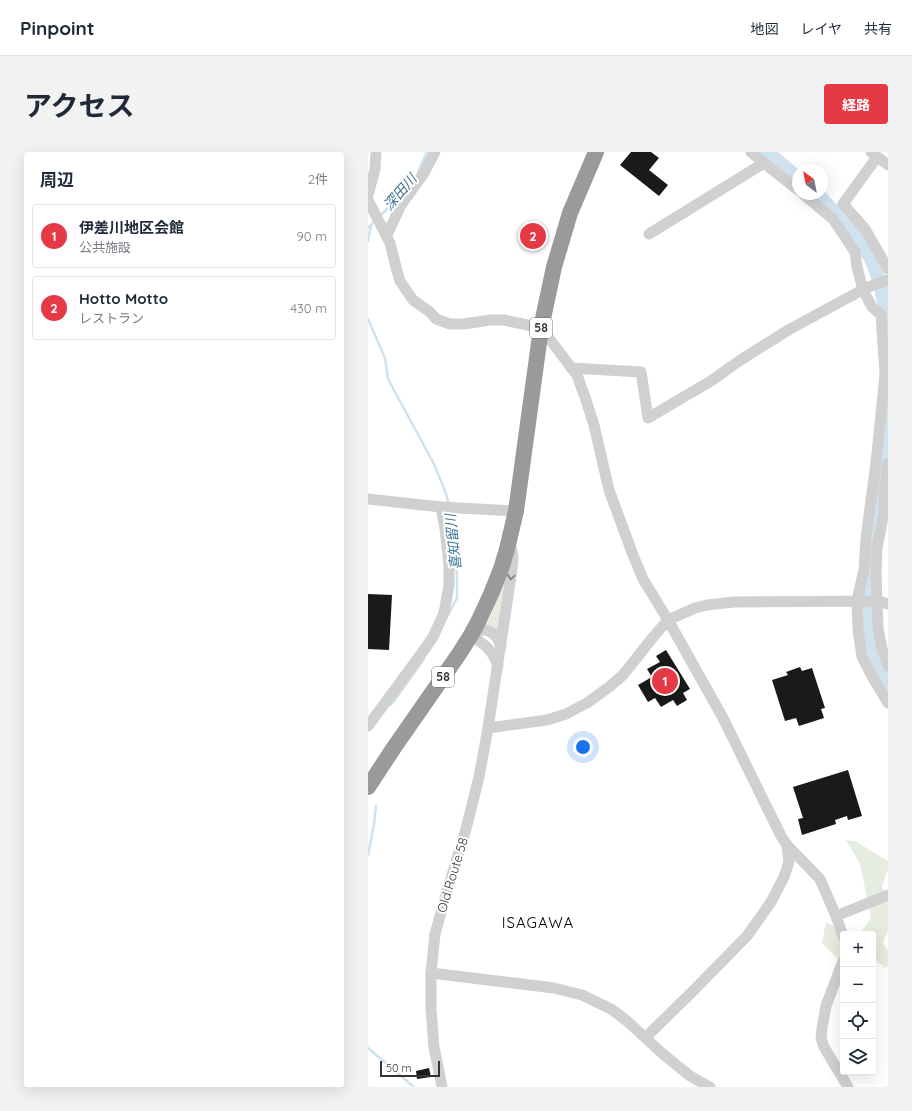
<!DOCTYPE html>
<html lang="ja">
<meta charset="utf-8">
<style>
:root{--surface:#fff;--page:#f2f2f3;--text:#1f2937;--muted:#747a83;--line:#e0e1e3;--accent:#e63946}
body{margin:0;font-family:Quicksand,"Noto Sans JP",sans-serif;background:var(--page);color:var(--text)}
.controls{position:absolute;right:12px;bottom:12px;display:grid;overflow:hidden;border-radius:4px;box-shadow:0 4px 16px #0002}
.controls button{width:36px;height:36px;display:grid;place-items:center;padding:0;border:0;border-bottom:1px solid var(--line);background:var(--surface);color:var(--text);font:20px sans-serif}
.compass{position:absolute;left:424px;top:12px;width:36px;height:36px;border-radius:50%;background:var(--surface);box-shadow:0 4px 16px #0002;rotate:328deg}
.scale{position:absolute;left:12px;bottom:10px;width:60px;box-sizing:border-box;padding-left:4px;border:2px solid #333;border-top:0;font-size:11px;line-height:14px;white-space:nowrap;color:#333;-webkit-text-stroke:3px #fff;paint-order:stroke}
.you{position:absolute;left:215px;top:595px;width:14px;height:14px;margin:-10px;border:3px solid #fff;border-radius:50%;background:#1a73e8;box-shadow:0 0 0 6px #1a73e833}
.badge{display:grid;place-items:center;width:26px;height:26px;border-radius:50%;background:var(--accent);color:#fff;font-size:13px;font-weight:700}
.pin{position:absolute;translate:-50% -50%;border:2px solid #fff;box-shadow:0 1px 4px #0006}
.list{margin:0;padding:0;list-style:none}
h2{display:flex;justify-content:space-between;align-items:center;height:52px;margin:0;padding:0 16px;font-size:17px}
h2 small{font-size:13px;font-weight:400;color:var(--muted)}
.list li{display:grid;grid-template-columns:26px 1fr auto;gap:12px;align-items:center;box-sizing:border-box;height:64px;margin:0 8px 8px;padding:0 8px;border:1px solid var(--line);border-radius:4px}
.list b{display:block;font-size:15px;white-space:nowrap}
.list p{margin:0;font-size:13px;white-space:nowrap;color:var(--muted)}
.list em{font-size:13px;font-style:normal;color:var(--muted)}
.icon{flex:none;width:22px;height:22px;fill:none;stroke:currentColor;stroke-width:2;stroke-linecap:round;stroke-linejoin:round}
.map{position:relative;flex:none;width:520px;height:935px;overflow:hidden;border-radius:4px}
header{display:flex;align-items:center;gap:24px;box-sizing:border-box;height:56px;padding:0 20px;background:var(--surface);border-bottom:1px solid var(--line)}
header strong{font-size:19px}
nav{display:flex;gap:22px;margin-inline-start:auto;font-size:14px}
.intro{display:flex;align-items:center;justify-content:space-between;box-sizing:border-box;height:96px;padding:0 24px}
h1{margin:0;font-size:28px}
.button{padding:10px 18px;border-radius:4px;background:var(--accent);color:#fff;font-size:14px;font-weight:700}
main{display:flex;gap:24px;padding:0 24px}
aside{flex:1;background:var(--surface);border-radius:4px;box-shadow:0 4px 16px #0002}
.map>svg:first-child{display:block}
.green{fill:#e6ecdf}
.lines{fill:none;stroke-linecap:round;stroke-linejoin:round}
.stream{stroke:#cfe2ee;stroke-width:2.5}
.river{stroke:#cfe2ee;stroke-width:14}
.building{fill:#1a1a1a}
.minor{stroke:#d0d0d0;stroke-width:11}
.highway{stroke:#9a9a9a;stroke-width:16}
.oneway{stroke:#7a7a7a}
.labels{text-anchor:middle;stroke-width:4;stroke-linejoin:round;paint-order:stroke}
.shield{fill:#fff;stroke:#707070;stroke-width:1}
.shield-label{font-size:12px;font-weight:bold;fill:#333}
.street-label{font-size:13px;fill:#333;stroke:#fff}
.water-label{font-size:14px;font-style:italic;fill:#3f7597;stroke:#fff}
.quarter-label{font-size:15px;letter-spacing:1px;fill:#000;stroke:#fff}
</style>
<header>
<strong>Pinpoint</strong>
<nav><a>地図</a><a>レイヤ</a><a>共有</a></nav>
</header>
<div class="intro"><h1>アクセス</h1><a class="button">経路</a></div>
<main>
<aside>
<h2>周辺<small>2件</small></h2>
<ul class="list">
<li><span class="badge">1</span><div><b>伊差川地区会館</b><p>公共施設</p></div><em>90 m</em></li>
<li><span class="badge">2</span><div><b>Hotto Motto</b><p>レストラン</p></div><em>430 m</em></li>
</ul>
</aside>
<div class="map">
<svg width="520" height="935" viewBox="0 0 520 935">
<rect width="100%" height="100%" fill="#fff"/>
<g class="green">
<path d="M138 422 133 483 117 474 123 463Z"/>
<path d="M478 688 487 689 520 709V717L514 734 520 750V779L515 791 520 799V813L518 816 505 807V782H492L503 766 492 712Z"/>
<path d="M458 770 483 782H475V808L472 809 454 791Z"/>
</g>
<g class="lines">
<g class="stream">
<path d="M50 20 59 0"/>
<path d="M11 65 39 37"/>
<path d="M0 76 8 68"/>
<path d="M0 89 3 74"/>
<path d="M0 167 17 206 20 227 66 312 77 339 81 352"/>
<path d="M80 463 89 446V425L87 374 83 359"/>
<path d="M22 553 26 549 56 507"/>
<path d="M0 703 6 672 8 654"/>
<path d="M0 896 46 935"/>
</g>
<g class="river">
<path d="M399 0 430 26"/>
<path d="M449 42C466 60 485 77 498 98 511 119 516 148 520 172"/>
<path d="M520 253 503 406 501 445 502 476 505 502 512 518 520 532"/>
</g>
</g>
<g class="building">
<path d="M263 0H283L291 6 281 18 300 33 291 44 252 13Z"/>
<path d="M0 442 24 443 21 498 0 497Z"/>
<path d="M298 498 322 537 315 541 319 548 309 554 305 548 293 555 287 546 280 550 270 533 284 525 279 517 292 510 288 504Z"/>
<path d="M432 515 434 519 444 516 457 556 453 557 456 566 431 574 428 566 417 569 404 528 420 523 418 520Z"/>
<path d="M480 618 494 664 480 668 479 664 467 668 468 672 434 683 430 667 435 666 425 635Z"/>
<path d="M61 916 63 925 49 927 48 919Z"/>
</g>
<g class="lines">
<g class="minor">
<path d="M503 0 520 13"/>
<path d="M509 5 475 52 497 77 520 117"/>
<path d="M396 11 430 38"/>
<path d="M435 42 465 67 487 100 489 115 495 138 504 155 513 163 517 222 508 311 498 386 496 417 489 449 490 477 494 505 505 526 520 551"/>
<path d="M0 43 7 17 8 0"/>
<path d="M0 48 22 91 29 119 32 129 45 148 62 160 68 167 82 172H96L122 168H136L173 176 209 223 217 245 226 273 241 338 265 403 275 427 300 468 355 566 413 684 419 693 452 727 468 764 475 784"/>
<path d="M281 82 396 11 383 0"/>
<path d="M19 83 33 53 56 21 67 0"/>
<path d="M203 216 273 220 280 266 343 229 371 209 422 177 498 136 520 128"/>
<path d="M520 311 516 341V360L509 396 508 423 510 476 514 497 520 514"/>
<path d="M0 347 73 355 148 359"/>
<path d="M130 514C124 496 116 493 103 483 117 473 128 479 133 495"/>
<path d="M0 574 56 498 65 485 76 461 81 433V413L77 377 73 355"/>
<path d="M120 576 179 568 198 562 219 551 241 535 255 523 286 484 300 468 327 456 339 453 366 450 510 449 520 452"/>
<path d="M468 764 520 743"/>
<path d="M475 809 458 854 454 876 453 886 456 895 480 935"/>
<path d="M63 821 186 836 214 843 243 857 259 869 295 902 322 924 342 935"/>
<path d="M278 885 323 841 379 784 403 750 416 725 421 710 419 693"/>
<path d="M74 935 66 895 63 857V821L67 782 77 746 98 677 111 625 120 576 144 418 145 405 142 390"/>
</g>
<path class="highway" d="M0 635 25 597 91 502 103 483 111 468 123 442 133 417 139 397 148 359 173 176 186 115 202 61 228 0"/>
</g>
<defs><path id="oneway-chevron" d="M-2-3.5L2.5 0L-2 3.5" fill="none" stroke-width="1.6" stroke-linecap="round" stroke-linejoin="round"/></defs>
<use class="oneway" href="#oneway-chevron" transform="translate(143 425) rotate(98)"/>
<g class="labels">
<g class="shield">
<rect x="162" y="166" width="22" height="20" rx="3"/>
<rect x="64" y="515" width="22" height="20" rx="3"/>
</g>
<g class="shield-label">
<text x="173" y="180">58</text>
<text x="75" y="529">58</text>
</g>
<g class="street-label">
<text transform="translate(84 723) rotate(-73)" y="5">Old Route 58</text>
</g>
<g class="water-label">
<text transform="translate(32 40) rotate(-49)" y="5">深田川</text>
<text transform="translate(85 390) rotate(-96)" y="5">喜知留川</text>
</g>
<g class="quarter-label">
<text x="170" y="776">ISAGAWA</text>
</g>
</g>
</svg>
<div class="controls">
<button>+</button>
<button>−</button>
<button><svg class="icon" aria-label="locate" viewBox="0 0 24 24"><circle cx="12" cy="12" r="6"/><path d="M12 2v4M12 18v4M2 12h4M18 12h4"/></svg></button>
<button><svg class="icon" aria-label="layers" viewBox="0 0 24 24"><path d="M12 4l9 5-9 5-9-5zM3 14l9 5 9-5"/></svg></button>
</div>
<svg class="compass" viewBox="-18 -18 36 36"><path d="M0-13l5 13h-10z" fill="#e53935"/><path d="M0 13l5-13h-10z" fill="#747a83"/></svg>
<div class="scale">50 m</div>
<div class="you"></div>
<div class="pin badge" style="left:297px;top:529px">1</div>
<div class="pin badge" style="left:165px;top:84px">2</div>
</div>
</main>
